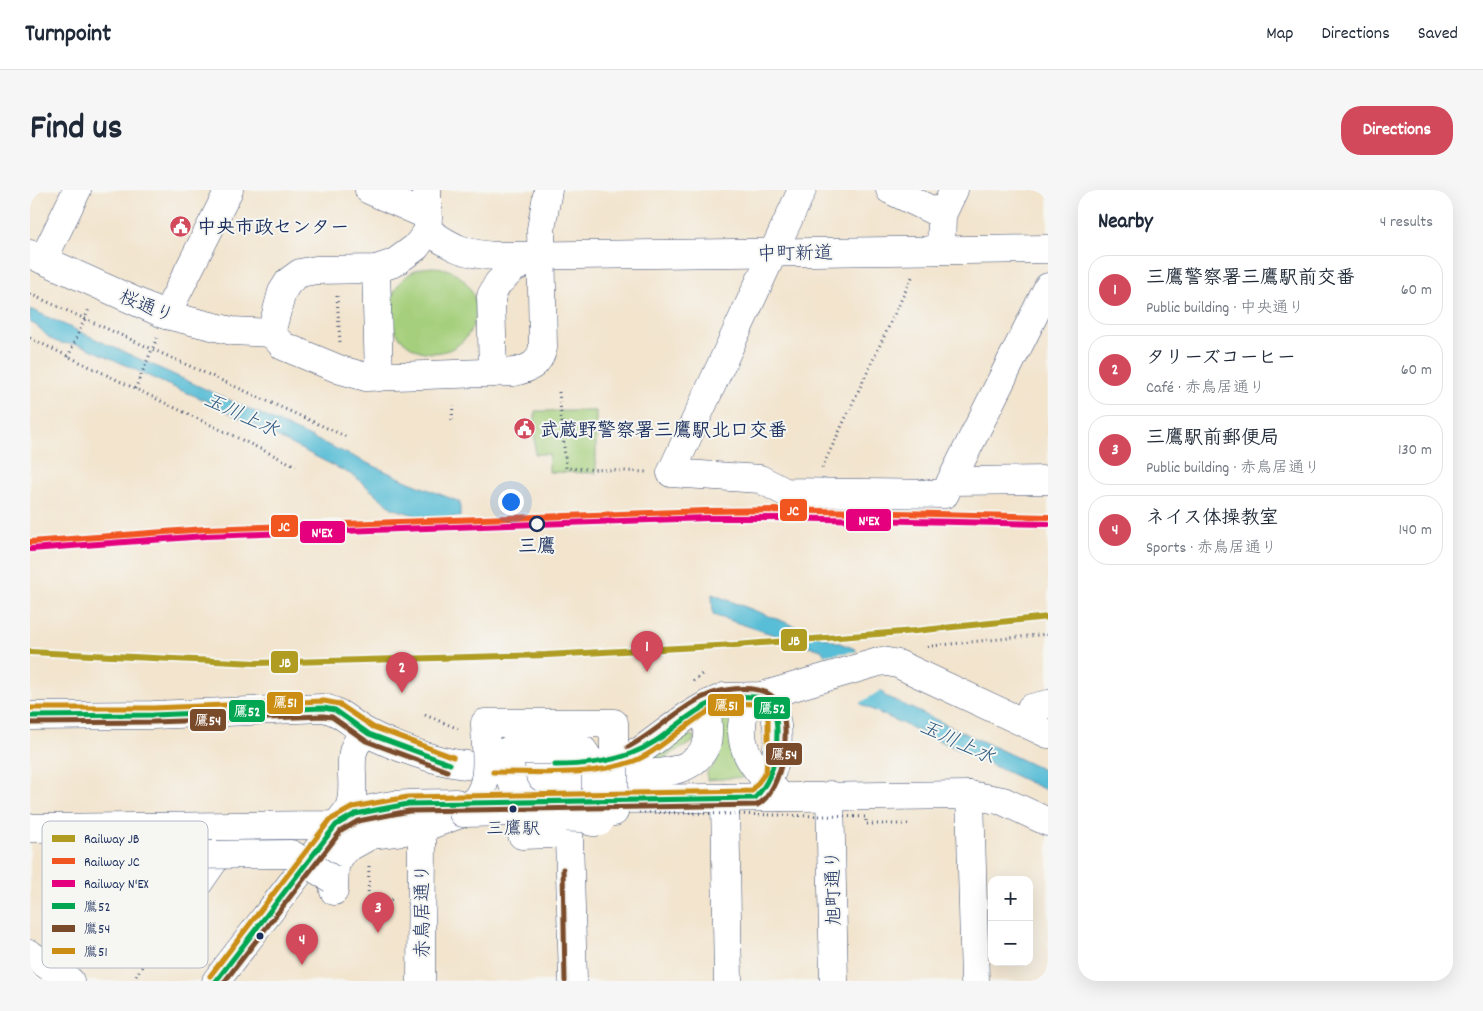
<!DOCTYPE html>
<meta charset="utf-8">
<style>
:root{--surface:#fff;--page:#f6f6f7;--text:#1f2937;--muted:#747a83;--line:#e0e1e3;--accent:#d1495b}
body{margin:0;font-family:Dekko,"Klee One",sans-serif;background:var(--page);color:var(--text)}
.controls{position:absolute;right:15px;bottom:15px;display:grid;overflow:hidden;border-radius:10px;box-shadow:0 5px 20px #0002}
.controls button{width:45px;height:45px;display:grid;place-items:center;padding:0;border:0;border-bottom:1px solid var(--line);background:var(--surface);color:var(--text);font:25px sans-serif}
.you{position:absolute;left:480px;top:311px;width:18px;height:18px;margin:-12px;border:4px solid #fff;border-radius:50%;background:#1a73e8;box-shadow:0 0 0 8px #1a73e833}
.badge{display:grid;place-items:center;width:32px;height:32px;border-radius:50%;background:var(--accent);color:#fff;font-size:16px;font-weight:700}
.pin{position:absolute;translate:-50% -41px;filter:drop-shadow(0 1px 2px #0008)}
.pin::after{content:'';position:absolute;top:26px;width:18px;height:15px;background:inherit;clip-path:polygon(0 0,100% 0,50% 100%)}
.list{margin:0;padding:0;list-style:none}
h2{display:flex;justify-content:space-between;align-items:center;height:65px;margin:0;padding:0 20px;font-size:21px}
h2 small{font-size:16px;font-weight:400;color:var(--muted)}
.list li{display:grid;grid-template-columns:32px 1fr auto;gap:15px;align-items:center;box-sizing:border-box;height:70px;margin:0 10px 10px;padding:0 10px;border:1px solid var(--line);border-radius:20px}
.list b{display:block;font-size:19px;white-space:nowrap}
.list p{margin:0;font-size:16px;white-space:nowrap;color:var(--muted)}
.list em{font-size:16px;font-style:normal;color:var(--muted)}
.map{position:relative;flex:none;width:1018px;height:791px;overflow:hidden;border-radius:20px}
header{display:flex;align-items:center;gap:30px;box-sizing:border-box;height:70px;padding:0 25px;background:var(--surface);border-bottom:1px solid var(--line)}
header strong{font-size:24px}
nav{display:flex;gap:28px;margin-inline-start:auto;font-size:18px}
.intro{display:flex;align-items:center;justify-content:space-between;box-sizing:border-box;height:120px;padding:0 30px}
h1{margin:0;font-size:35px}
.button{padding:12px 22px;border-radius:20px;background:var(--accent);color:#fff;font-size:18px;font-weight:700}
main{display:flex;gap:30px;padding:0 30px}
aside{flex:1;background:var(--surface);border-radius:20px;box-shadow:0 5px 20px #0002}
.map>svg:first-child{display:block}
.green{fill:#a5cf7b;stroke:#607f6c}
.water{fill:#58bdd6;stroke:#3a769a}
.pier{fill:#f2e4cd}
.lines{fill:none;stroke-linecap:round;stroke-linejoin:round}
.minor-casing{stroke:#3b4a6f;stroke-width:29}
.path{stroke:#3b4a6f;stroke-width:3;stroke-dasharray:1 4;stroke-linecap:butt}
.minor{stroke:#fff;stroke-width:28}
.minor-bridge-casing{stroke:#3b4a6f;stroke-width:29;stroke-linecap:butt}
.path-bridge{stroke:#3b4a6f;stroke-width:3;stroke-dasharray:1 4;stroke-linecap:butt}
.minor-bridge{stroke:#fff;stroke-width:28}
.bus-1-casing{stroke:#f6f6f2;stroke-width:9}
.bus-2-casing{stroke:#f6f6f2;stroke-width:9}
.bus-3-casing{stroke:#f6f6f2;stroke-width:9}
.bus-1{stroke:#00a651;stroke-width:5}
.bus-2{stroke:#7a4b2a;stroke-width:5}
.bus-3{stroke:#cb8e13;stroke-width:5}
.rail-1-casing{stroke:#f6f6f2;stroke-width:10}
.rail-2-casing{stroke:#f6f6f2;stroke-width:10}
.rail-3-casing{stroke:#f6f6f2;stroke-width:10}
.rail-1{stroke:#af9c21;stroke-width:6}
.rail-2{stroke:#f15620;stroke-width:6}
.rail-3{stroke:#e5007d;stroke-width:6}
.stop-dot{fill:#f6f6f2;stroke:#1b2f5e;stroke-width:2.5}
.bus-dot{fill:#1b2f5e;stroke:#f6f6f2;stroke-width:2}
.labels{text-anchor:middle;stroke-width:4;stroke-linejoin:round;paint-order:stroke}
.bus-label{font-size:18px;fill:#1b2f5e;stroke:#f6f6f2}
.poi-label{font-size:19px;font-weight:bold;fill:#1b2f5e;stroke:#f6f6f2;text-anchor:start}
.street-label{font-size:19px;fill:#1b2f5e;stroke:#f6f6f2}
.stop-label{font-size:19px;font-weight:bold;fill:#1b2f5e;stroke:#f6f6f2}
.water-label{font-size:20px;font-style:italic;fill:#2d5a82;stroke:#f6f6f2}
.key{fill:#f6f6f2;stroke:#b4bac6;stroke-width:1}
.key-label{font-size:14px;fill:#1b2f5e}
.line-badge{stroke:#f6f6f2;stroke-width:2}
.badge-label{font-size:14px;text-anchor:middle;font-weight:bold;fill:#fff}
</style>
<header>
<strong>Turnpoint</strong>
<nav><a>Map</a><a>Directions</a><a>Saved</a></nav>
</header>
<div class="intro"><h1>Find us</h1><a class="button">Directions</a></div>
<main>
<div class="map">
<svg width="1018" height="791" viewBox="0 0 1018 791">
<rect width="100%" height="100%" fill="#f6f6f2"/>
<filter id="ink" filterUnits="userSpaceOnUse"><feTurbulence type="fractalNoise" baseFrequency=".02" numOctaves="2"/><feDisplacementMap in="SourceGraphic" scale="10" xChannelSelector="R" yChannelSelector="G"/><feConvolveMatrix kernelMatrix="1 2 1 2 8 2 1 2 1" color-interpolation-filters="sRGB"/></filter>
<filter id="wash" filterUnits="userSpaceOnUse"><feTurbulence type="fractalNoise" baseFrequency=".0096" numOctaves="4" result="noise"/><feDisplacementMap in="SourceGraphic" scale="20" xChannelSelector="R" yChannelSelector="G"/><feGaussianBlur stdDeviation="1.12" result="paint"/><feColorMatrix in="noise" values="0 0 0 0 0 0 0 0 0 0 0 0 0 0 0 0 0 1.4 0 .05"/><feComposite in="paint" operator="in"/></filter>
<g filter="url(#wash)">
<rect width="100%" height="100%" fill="#f2e4cd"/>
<g class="green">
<circle cx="403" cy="120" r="43"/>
<path d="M505 221H566V283L519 282V264H505Z"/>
<path d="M692 530 702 531 718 584 714 587 677 590V582C700 561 683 556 688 533Z"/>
<path d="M655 544 664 546 663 552 624 573 606 575Z"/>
</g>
<g class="water">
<path d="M0 119 379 292 430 312V327H391L362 318 324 286 168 207C129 193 92 172 53 156 43 152 33 156 23 150 14 145 11 137 0 132Z"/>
<path d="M682 404 825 459 855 506 1018 582V601L832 515 791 460 683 425Z"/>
</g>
<path class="pier" d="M830 461 853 499 828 514 800 478 795 465Z"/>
</g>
<g filter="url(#ink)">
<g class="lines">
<defs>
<g id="minor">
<path d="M339 0 398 26"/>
<path d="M772 0 641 283 730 289 755 302 915 304 921 291 1018 290"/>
<path d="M860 0 912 25"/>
<path d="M398 41C423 58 435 64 465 66L1018 59"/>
<path d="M911 60 912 25 924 0"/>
<path d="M0 64 136 125 202 141 241 143"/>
<path d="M13 70 47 0"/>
<path d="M346 79 349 187"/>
<path d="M136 125 199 0"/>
<path d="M241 143 253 156 311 180 336 187 484 182C501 178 508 175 513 158L511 39 518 0"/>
<path d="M241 143 252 102 259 91 270 83 286 80 346 79 364 73 386 57 398 41 397 0"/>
<path d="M463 183 461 106 468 93 484 78 508 67"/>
<path d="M921 291 1018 97"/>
<path d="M722 507C714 516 713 524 712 536 710 568 732 584 751 607"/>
<path d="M0 526 123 525 293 518C311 521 320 533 336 542 362 556 409 573 437 575"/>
<path d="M995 533 1001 518 1018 514"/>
<path d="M596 565 610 561 656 527 678 514 694 507 732 506 852 471 868 474 1018 544"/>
<path d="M599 585C627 583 665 585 677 553 680 544 676 524 678 514"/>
<path d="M493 587 549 586"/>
<path d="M730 603C749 583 757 523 732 506"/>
<path d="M800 605 804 791"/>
<path d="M940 605 945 791"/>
<path d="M695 608 698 791"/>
<path d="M595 609 940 605 973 611 1018 632"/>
<path d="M538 610 543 791"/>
<path d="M0 638 306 635C339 610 387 614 426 613"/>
<path d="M47 690 67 659 137 660 173 675"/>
<path d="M304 701 305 675 314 660 341 645 389 639 433 623"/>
<path d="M136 740 188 665"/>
<path d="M0 764 40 791"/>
<path d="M186 791 318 620C331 596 308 556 339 544"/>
<path d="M391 791 392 651"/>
</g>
</defs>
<use href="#minor" class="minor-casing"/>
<g class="path">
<path d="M0 104 317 247"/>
<path d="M307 106 310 152"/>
<path d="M0 148 266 276"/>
<path d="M38 167 59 119"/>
<path d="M105 199 127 148"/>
<path d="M529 202 536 278 617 282"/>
<path d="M422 230 423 215"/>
<path d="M792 278 883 85"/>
<path d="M892 457 1018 444"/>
<path d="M663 491 672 484"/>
<path d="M395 525 429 539"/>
<path d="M339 676 338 708 366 710"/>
<path d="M106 786 122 761"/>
</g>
<use href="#minor" class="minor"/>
<defs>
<g id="minor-bridge">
<path d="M522 644 492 645V622L433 623C437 616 445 612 449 605 461 586 455 555 455 533H584V622L565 621 551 628 521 627 510 621 490 607 482 592 479 560H553L566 579V616L562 632H569"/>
<path d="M147 675 153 665 261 664 302 689"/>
</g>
</defs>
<use href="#minor-bridge" class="minor-bridge-casing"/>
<path class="path-bridge" d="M609 622 836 627V634H879"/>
<use href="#minor-bridge" class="minor-bridge"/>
<defs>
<g id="bus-1">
<path d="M0 526 123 525 293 518 305 520 339 544 420 574"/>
<path d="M186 791 306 635 325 624 378 614 725 608C743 589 747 567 747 541 747 525 743 509 725 507 663 502 650 546 600 564 576 573 550 575 525 575"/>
</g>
<g id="bus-2">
<path d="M0 533 123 532 293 526 302 527 336 551 417 581"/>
<path d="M533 679 535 791"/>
<path d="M195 791 311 641 328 631 379 621 727 615C753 602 766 528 744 508 733 497 710 498 696 500 661 504 629 542 598 557"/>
</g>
<g id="bus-3">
<path d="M0 518H123L294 511 309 514 343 537 423 567"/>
<path d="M180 786 300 630 323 617 378 607 722 601 736 582 738 557V529L730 514C719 514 706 512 695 515 665 522 635 559 604 571 560 587 509 582 463 582"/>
</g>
</defs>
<use href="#bus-1" class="bus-1-casing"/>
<use href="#bus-2" class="bus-2-casing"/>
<use href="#bus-3" class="bus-3-casing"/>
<use href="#bus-1" class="bus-1"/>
<use href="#bus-2" class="bus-2"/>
<use href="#bus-3" class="bus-3"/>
<defs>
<path id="rail-1" d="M0 462 226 473 516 465 706 455 885 441 1018 427"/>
<path id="rail-2" d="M0 352 175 339 676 321 750 320 1018 327"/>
<path id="rail-3" d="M1 359 175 346 676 328H750L1018 334"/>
</defs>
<use href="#rail-1" class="rail-1-casing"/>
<use href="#rail-2" class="rail-2-casing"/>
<use href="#rail-3" class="rail-3-casing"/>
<use href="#rail-1" class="rail-1"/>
<use href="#rail-2" class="rail-2"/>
<use href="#rail-3" class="rail-3"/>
</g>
</g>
<defs>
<symbol id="civic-disc" viewBox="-11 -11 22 22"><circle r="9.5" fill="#d1495b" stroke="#f6f6f2"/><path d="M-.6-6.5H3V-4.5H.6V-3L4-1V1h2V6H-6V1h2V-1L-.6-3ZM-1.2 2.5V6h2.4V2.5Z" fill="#fff"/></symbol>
</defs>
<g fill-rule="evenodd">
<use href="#civic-disc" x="138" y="24" width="25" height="25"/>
<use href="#civic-disc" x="482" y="226" width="25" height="25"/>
</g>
<circle class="stop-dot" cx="507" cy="334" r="7"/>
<g class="bus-dot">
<circle cx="483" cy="619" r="4.5"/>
<circle cx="230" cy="746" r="4.5"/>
</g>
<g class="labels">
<g class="bus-label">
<text x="483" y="644">三鷹駅</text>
</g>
<g class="poi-label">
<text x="167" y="43">中央市政センター</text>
<text x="510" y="246">武蔵野警察署三鷹駅北口交番</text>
</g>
<g class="street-label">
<text transform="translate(765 62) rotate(-1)" y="7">中町新道</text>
<text transform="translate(117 115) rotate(22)" y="7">桜通り</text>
<text transform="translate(802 698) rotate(-91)" y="7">旭町通り</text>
<text transform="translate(391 721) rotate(-90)" y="7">赤鳥居通り</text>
</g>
<g class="stop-label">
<text x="507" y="362">三鷹</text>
</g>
<g class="water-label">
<text transform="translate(212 224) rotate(25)" y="7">玉川上水</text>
<text transform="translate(928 551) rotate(25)" y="7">玉川上水</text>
</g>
</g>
<rect x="12" y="631" width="166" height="147" rx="8" class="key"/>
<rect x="22" y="645" width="23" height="7" fill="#af9c21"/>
<rect x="22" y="668" width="23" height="6" fill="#f15620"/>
<rect x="22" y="690" width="23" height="7" fill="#e5007d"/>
<rect x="22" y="713" width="23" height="6" fill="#00a651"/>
<rect x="22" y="735" width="23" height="7" fill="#7a4b2a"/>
<rect x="22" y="758" width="23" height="6" fill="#cb8e13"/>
<g class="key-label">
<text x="54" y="653">Railway JB</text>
<text x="54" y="676">Railway JC</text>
<text x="54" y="698">Railway N'EX</text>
<text x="54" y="721">鷹52</text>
<text x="54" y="743">鷹54</text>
<text x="54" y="766">鷹51</text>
</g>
<g class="line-badge">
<rect x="749" y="308" width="29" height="24" rx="5" fill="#f15620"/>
<rect x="815" y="318" width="47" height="24" rx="5" fill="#e5007d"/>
<rect x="240" y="324" width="29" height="24" rx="5" fill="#f15620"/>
<rect x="269" y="330" width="47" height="24" rx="5" fill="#e5007d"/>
<rect x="750" y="438" width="28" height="24" rx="5" fill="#af9c21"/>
<rect x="240" y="460" width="29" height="24" rx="5" fill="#af9c21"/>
<rect x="236" y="501" width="38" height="24" rx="5" fill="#cb8e13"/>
<rect x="677" y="503" width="38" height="24" rx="5" fill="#cb8e13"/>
<rect x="723" y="506" width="38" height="24" rx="5" fill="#00a651"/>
<rect x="198" y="509" width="38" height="24" rx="5" fill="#00a651"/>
<rect x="159" y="518" width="38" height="24" rx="5" fill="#7a4b2a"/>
<rect x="735" y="552" width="38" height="24" rx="5" fill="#7a4b2a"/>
</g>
<g class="badge-label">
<text x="763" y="325">JC</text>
<text x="839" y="335">N'EX</text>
<text x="254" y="341">JC</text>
<text x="292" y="347">N'EX</text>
<text x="764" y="455">JB</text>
<text x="255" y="477">JB</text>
<text x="255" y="517">鷹51</text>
<text x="696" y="520">鷹51</text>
<text x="742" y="523">鷹52</text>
<text x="217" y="526">鷹52</text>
<text x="178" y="535">鷹54</text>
<text x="754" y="569">鷹54</text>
</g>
</svg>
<div class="controls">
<button>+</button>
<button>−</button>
</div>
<div class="you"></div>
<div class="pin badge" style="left:617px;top:482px">1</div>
<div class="pin badge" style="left:372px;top:503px">2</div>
<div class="pin badge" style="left:348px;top:743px">3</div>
<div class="pin badge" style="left:272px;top:775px">4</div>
</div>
<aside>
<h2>Nearby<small>4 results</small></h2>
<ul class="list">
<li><span class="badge">1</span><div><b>三鷹警察署三鷹駅前交番</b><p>Public building · 中央通り</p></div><em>60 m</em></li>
<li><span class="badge">2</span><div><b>タリーズコーヒー</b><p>Café · 赤鳥居通り</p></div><em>60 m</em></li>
<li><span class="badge">3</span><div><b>三鷹駅前郵便局</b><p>Public building · 赤鳥居通り</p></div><em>130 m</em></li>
<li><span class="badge">4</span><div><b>ネイス体操教室</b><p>Sports · 赤鳥居通り</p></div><em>140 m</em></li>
</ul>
</aside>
</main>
